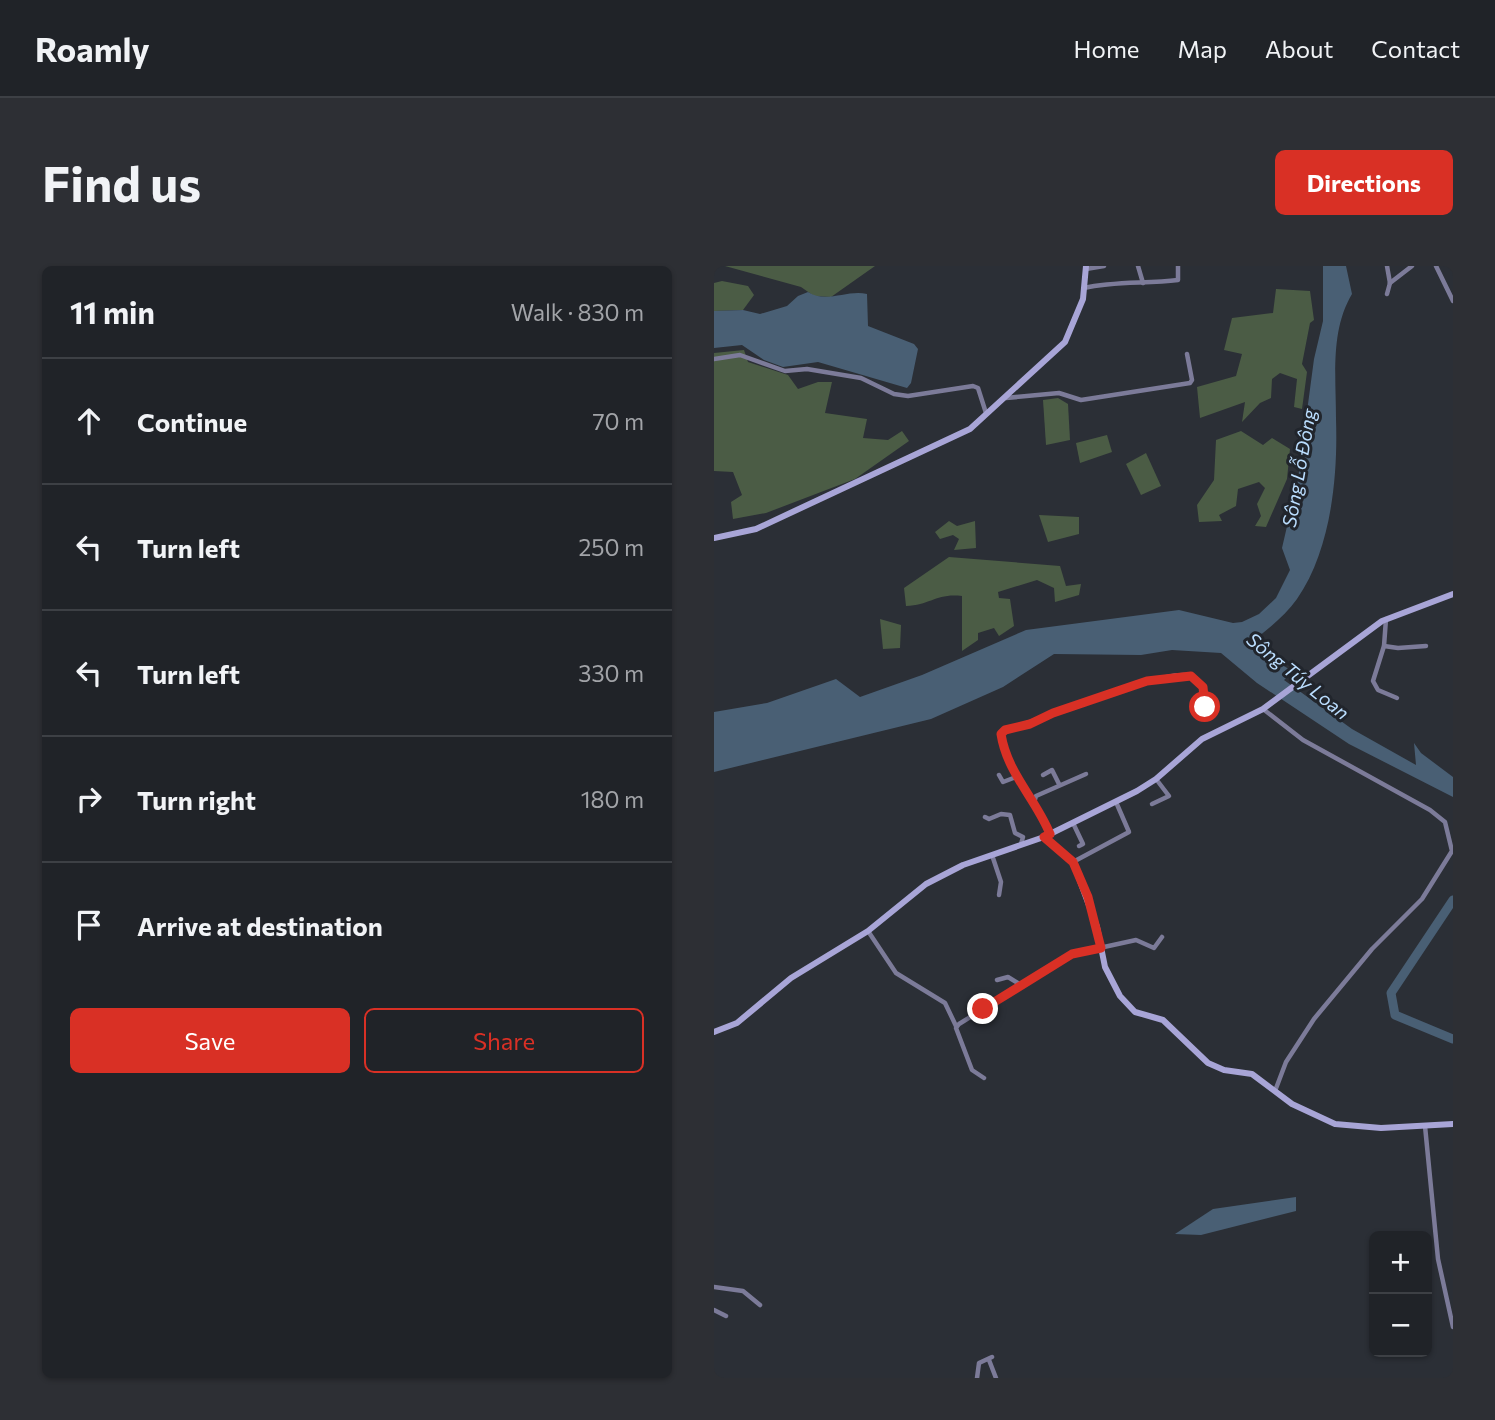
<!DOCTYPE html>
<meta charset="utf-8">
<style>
:root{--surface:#202328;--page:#2d2f34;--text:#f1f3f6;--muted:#a2a4a8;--line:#3d4045;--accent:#d93025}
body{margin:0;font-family:Commissioner,sans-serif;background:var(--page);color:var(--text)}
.controls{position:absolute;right:21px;bottom:21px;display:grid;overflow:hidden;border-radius:10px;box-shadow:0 2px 5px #0004}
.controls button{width:63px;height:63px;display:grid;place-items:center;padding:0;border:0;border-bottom:2px solid var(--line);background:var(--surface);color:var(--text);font:35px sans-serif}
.stop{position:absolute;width:21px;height:21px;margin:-16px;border:5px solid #d93025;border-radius:50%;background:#fff}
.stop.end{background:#d93025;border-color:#fff;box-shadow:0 2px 7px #0008}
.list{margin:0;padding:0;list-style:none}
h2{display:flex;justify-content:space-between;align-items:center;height:91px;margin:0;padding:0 28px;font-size:30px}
h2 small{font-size:23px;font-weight:400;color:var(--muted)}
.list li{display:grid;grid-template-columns:46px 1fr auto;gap:21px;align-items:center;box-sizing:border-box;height:126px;padding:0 28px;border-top:2px solid var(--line)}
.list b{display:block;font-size:26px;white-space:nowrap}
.list em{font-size:23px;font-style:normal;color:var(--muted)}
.actions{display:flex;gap:14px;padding:21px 28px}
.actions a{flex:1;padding:16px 0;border:2px solid var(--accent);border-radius:10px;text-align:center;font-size:24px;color:var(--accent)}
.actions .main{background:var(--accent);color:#fff}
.icon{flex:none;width:38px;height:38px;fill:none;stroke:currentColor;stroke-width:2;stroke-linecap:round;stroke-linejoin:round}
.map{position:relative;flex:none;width:739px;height:1112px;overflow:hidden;border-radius:10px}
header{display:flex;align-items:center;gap:42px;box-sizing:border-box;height:98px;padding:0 35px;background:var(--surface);border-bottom:2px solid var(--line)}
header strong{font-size:33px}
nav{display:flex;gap:38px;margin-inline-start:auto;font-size:24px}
.intro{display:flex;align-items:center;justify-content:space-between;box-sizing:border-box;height:168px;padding:0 42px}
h1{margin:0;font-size:49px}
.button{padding:18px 32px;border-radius:10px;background:var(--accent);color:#fff;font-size:24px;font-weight:700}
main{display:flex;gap:42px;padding:0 42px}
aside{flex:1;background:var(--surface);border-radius:10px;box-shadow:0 2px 5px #0004}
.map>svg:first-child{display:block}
.green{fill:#4b5c45}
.water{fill:#495f74}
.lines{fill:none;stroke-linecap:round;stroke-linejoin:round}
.river{stroke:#495f74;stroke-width:9}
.street{stroke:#7c7b99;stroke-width:4.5}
.secondary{stroke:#a8a5d7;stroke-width:6}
.route{stroke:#d93025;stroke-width:9}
.labels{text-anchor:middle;stroke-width:6;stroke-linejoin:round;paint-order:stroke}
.water-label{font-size:19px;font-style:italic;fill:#baddfe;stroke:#21252c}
</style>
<header>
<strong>Roamly</strong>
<nav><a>Home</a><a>Map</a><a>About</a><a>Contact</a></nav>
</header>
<div class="intro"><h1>Find us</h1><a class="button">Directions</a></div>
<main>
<aside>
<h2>11 min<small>Walk · 830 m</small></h2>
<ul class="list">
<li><svg class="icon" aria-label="ahead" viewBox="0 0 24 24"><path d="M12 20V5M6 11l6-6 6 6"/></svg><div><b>Continue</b></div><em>70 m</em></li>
<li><svg class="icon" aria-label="left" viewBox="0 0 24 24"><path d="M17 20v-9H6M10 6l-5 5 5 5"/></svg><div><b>Turn left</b></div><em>250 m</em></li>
<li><svg class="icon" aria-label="left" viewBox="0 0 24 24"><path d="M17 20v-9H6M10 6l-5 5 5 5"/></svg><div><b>Turn left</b></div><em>330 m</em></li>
<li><svg class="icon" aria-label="right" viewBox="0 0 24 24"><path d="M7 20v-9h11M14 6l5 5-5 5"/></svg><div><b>Turn right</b></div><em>180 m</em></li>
<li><svg class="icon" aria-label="arrive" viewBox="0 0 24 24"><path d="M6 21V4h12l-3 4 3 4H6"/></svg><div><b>Arrive at destination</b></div></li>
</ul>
<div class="actions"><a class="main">Save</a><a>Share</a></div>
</aside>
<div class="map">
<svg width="739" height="1112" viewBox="0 0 739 1112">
<rect width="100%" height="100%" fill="#2b2f36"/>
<g class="green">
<path d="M11 0H161L117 31 100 30 87 21Z"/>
<path d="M8 15 34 20 40 29 29 44 0 45V17Z"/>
<path d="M562 23 596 25 600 54 596 57 588 98 593 106 588 143 580 141 583 113 566 107 558 113 557 132 546 137 528 156 531 136 486 152 483 121 522 110 528 88 510 84 518 52 559 47Z"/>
<path d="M30 84 34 96 74 109 84 123 104 116H118L111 147 153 153 149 172 174 174 188 165 195 175 141 213 52 247 19 253 17 236 28 229 19 206 0 205V87Z"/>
<path d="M344 132 354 138 356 174 332 179 329 134Z"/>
<path d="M527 165 549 179 558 172 576 183 573 213 552 261 541 260 547 250 543 238 551 222 545 216 524 223 522 240 505 249 508 255 485 256 483 239 500 214 502 174Z"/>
<path d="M393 169 398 186 366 197 362 177Z"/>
<path d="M432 187 447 220 427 229 412 198Z"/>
<path d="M325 249 365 251V268L334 276Z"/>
<path d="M235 255 243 260 261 255 262 282 240 284 245 273 239 269 226 273 221 266Z"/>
<path d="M235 291 346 300 352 320 367 318 365 329 341 336 340 322 323 314 284 326 285 332 296 333 300 360 285 370 280 362 264 367V374L248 385V330C222 327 217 339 192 340L190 322Z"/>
<path d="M166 353 187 359 186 382 169 383Z"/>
</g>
<g class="water">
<path d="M609 0H632L638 28C616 65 622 111 622 153 624 211 617 284 583 333 571 350 553 364 536 377L579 406 570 414 638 463 702 499 700 477 707 487 739 511V531L635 478 543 417 507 387 458 384 427 389 340 388 289 421 217 453 0 506V446L53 437 122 413 146 431 208 409 312 364 465 344 519 357 528 356 545 348 562 332 576 304 568 282 584 213 600 93 609 55Z"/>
<path d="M94 26C112 38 134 23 153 28L154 60 200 78 204 83 197 117 193 122 104 96 69 101 50 94 28 79 0 82V45L29 44 46 48 73 40 84 30Z"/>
<path d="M582 931V945L487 969 461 968 499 943Z"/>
</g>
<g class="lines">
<path class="river" d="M739 634 677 727 681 749 739 773"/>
<g class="street">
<path d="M424 0 429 17"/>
<path d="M673 0 676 17 673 28"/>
<path d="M722 0 739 35"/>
<path d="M372 3 390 0"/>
<path d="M676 17 698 0"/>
<path d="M370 22C401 15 432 18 464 14V0"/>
<path d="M0 93 26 89 71 105 93 103 147 112 180 128 194 130 259 120 264 122 272 147"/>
<path d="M292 132 345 127 367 134 476 117 478 114 473 88"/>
<path d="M672 353 670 380 659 415 664 424 683 432"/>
<path d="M670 380 684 382 712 380"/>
<path d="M549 443 589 474 716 544 731 556 738 585 708 633 658 683 600 753 572 796 561 825"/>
<path d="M285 509 289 516 302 511"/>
<path d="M329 509 338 504 345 518"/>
<path d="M320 537 322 530 372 508"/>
<path d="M438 538 455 530 442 513"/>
<path d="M271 551 275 553 287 548 296 549 301 567 309 571 307 578"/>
<path d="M359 557 369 578 365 580"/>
<path d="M336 568C328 548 276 482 291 464 326 455 450 401 477 410 481 411 486 417 489 421L491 441"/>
<path d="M278 589 287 616 285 629"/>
<path d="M359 596 415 566 402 536"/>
<path d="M154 665 182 707 231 737 242 760"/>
<path d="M283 714 294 711 307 719"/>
<path d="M270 812 258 804 242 762 245 758 358 688 422 674 440 682 448 671"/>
<path d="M711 860 724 993 739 1061"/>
<path d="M0 1021 29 1025 46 1039"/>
<path d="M0 1044 12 1050"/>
<path d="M275 1094 282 1112"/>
<path d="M263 1112 265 1097 278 1091"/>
</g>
<g class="secondary">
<path d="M0 272 42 263 256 163 351 76 369 33 372 0"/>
<path d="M330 571 359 596 383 661 391 701 406 730 421 746 449 754 494 797 510 804 538 808 578 838 621 858 667 862 739 858"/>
<path d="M0 766 23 757 77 712 154 665 212 618 249 599 330 571 423 525 442 513 488 473 549 443 668 355 739 328"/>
</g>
</g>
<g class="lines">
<path class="route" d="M269 743 358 688 387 682 374 631 359 596 330 571 336 568C322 533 293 507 287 468L291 464 316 458 339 447 433 415 477 410 489 421 491 441"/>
</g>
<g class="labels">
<g class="water-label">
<text transform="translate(585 202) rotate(-80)" y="7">Sông Lỗ Đông</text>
<text transform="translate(584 410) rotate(39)" y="7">Sông Túy Loan</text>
</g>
</g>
</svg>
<div class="controls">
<button>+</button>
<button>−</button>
</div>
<div class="stop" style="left:491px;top:441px"></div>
<div class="stop end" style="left:269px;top:743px"></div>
</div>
</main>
